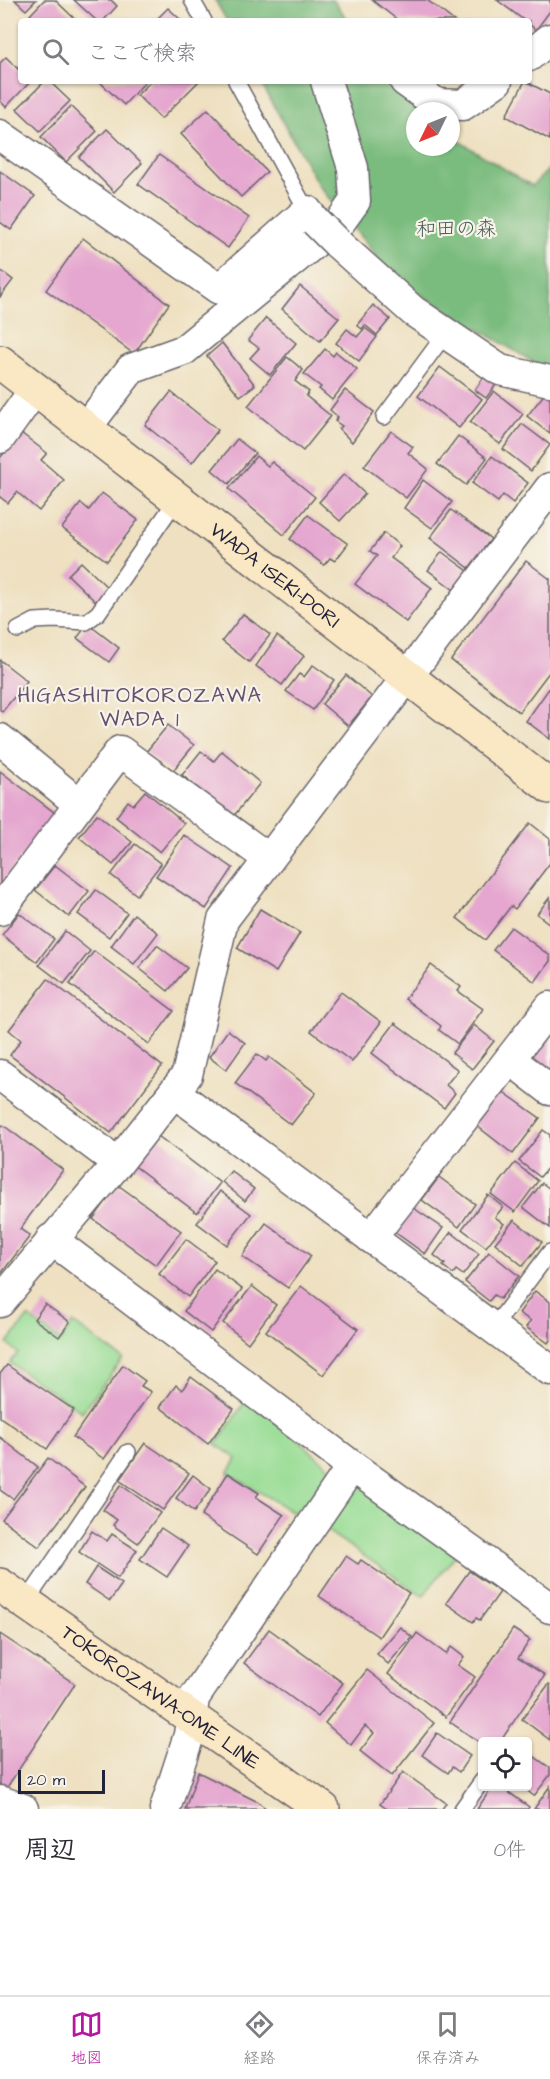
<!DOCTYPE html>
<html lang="ja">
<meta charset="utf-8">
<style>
:root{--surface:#fff;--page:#f2f2f3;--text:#2b2b33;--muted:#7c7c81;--line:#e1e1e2;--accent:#b5179e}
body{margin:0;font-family:"Architects Daughter","Klee One",sans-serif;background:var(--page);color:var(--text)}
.controls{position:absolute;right:18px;bottom:18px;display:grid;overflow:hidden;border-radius:6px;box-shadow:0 2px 4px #0004}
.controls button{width:54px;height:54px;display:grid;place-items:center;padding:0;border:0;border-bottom:2px solid var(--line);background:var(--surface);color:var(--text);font:30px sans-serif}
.compass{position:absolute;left:406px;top:102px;width:54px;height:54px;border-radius:50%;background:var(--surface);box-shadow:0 2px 4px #0004;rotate:227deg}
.scale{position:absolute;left:18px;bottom:15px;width:87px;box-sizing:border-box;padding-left:6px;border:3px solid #22223b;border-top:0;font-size:16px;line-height:21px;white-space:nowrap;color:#22223b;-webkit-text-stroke:4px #f7f3e8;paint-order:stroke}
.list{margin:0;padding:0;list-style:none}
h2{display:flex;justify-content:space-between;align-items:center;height:78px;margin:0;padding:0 24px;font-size:26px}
h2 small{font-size:20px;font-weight:400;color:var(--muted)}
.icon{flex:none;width:33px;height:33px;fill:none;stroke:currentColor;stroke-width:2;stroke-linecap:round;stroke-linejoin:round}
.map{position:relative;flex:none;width:550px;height:1809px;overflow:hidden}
.search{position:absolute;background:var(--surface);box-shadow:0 2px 4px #0004;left:18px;right:18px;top:18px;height:66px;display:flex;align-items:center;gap:15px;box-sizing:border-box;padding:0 21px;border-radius:6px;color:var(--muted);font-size:22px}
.sheet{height:186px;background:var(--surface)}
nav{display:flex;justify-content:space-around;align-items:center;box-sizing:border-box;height:84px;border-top:2px solid var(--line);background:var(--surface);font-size:16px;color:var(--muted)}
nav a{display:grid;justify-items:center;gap:3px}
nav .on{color:var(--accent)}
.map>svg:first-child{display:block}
.green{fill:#99dd95;stroke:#5e8068;stroke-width:1.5}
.forest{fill:#7abc7e;stroke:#4e6f5c;stroke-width:1.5}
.building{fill:#e5a6cf}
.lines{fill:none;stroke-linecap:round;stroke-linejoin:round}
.lane-casing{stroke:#69646a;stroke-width:18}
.street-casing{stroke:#69646a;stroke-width:33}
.secondary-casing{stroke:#69646a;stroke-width:36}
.lane{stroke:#fff;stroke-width:15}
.street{stroke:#fff;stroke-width:30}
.secondary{stroke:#fae7c3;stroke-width:33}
.street-bridge-casing{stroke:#69646a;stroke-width:33;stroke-linecap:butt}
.street-bridge{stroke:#fff;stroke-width:30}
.labels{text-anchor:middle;stroke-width:4.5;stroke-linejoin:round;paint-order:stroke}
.park-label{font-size:20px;fill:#465a56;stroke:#f7f3e8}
.street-label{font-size:20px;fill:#22223b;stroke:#f7f3e8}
.neighbourhood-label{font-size:21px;letter-spacing:1.5px;fill:#66506f;stroke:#f7f3e8}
</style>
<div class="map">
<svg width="550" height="1809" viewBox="0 0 550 1809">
<rect width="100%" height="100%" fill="#f7f3e8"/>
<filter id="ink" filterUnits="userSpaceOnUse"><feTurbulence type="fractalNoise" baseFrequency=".0167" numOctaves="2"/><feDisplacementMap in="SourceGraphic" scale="12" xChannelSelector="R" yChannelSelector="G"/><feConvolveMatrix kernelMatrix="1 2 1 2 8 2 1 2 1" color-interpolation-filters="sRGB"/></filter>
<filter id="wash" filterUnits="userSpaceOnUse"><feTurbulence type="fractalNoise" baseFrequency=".008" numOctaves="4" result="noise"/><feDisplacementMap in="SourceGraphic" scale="24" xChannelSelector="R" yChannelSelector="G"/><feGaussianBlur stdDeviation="1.35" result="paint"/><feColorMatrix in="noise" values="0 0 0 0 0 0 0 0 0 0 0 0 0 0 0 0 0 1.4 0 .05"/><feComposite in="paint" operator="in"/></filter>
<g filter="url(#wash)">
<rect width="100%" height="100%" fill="#eee0c0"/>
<g class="green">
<path d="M28 1317 61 1341 73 1323 123 1359 82 1412 10 1363 18 1353 7 1344Z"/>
<path d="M249 1396 331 1469 299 1516 228 1473 237 1459 216 1444Z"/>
<path d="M365 1483 458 1552 423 1596 320 1526 353 1486Z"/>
</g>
<g class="forest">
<path d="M215 0H333L349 21H227Z"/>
<path d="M260 81H400L425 111H415V147H451V136L532 186 550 168V367L538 365 395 279 319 186Z"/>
</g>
<g id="blocks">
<g class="building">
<path d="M15 0H36L26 10Z"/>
<path d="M44 0H55L77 21H36L30 15Z"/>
<path d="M74 0H111L117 6 103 21H97Z"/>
<path d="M372 0H427L454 21H399Z"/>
<path d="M497 0H550V11L536 30 529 24V21H525Z"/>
<path d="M168 8 182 21H155Z"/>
<path d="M6 57 18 69 21 65V81H31L6 107 0 101V63Z"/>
<path d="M45 81H49L70 101 40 131 17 109Z"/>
<path d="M99 81H146L124 105Z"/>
<path d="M151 81H199L161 119 137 95Z"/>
<path d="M525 81 550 94V140L506 116Z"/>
<path d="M71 106 97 131 66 162 41 137Z"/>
<path d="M208 109 267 172 241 197 181 134Z"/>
<path d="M107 129 142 163 114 192 79 157Z"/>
<path d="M159 155 249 218 228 248 138 184Z"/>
<path d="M0 171 35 196 11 230 0 222Z"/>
<path d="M83 238 169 304 134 354 46 290Z"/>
<path d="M0 270 13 280 0 297Z"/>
<path d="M300 286 339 318 320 341 282 309Z"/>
<path d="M373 305 390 319 377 335 365 325 362 329 357 325Z"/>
<path d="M266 318 296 343 270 375 250 358 259 348 248 340Z"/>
<path d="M365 328 377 337 359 361 336 343 347 329 357 337Z"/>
<path d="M222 343 255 385 240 396 207 356Z"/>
<path d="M325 349 333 356 336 352 357 369 332 400 319 389 321 387 304 374Z"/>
<path d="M287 357 303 370 295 381 309 392 306 396 331 416 303 451 248 406Z"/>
<path d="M440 367 482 399 459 428 418 396Z"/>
<path d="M483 378 499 381 486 398 475 390Z"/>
<path d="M345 390 374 412 352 442 339 429 342 426 335 421 338 417 330 410Z"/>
<path d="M494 391 523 414 500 444 470 422Z"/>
<path d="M171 392 218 430 192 463 145 425Z"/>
<path d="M546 392 550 395V434L527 416Z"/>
<path d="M522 424 550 445 531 471 503 449Z"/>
<path d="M391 431 413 447 408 453 428 469 406 498 364 466Z"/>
<path d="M21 433 47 453 41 460 64 480 39 511 17 492 8 503 0 497V458Z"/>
<path d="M458 436 487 458 466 485 437 464Z"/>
<path d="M237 439 255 453 229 484 212 470Z"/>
<path d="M256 456 268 466 272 462 315 497 284 535 229 489Z"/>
<path d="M492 456 528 483 513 503 503 495 498 502 472 483Z"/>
<path d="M344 474 365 494 340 521 319 502Z"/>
<path d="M423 480 452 502 432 528 404 508Z"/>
<path d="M102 493 138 520 107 561 62 528 81 503 89 510Z"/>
<path d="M451 510 491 539 469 568 430 538Z"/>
<path d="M308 515 348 544 335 561 330 558 324 565 290 539Z"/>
<path d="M384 533 400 546 391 558 432 588 406 622 355 584 377 556 370 551Z"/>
<path d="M442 552 468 571 454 590 428 570Z"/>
<path d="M526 561 550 579V671L519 712 451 660Z"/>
<path d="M81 562 110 590 97 603 68 575Z"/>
<path d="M243 614 270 635 249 662 222 641Z"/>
<path d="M88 624 119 648 109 662 77 638Z"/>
<path d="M277 636 304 656 282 685 256 666Z"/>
<path d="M0 660 27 681 2 712 0 710Z"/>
<path d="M313 665 334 680 313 710 286 691 299 674 304 677Z"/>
<path d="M346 675 372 697 348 726 322 704Z"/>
<path d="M550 687V739L526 721Z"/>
<path d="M168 725 194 745 171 773 146 752Z"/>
<path d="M201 751 214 761 222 751 260 783 233 817 182 775Z"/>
<path d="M0 771 55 813 0 886Z"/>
<path d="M145 791 184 823 160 852 116 817 128 801 133 805Z"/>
<path d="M97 814 132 842 113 865 79 837Z"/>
<path d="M530 823 550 839V863L515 909 511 906 485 940 457 918Z"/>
<path d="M184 835 233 868 206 909 156 876Z"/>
<path d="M135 844 161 864 137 895 111 875Z"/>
<path d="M55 865 89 891 69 917 35 890Z"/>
<path d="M96 890 127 913 109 937 78 914Z"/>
<path d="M550 897V924L537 914Z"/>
<path d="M260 909 300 933 276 972 237 948Z"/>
<path d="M19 913 54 939 37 962 2 935Z"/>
<path d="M134 914 158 933 134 964 111 946Z"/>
<path d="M511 927 550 956V961L535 982 493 950Z"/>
<path d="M65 931 90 951 64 984 39 965Z"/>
<path d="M157 945 187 968 168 991 139 968Z"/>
<path d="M94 951 174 1011 149 1044 70 984Z"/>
<path d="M431 965 461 987 458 991 483 1009 458 1044 439 1030 441 1026 405 999Z"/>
<path d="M48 979 162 1066 111 1133 10 1055 21 1040 9 1030Z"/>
<path d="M341 992 381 1022 352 1062 311 1031Z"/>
<path d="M395 1023 458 1070 446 1085 455 1093 444 1108 372 1053Z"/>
<path d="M474 1025 494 1041 472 1069 452 1053Z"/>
<path d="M228 1030 245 1043 226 1070 209 1057Z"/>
<path d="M550 1030V1075L528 1058Z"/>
<path d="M257 1054 266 1061 269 1057 316 1093 291 1125 235 1083Z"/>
<path d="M498 1088 540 1118 513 1154 472 1122Z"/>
<path d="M3 1125 63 1170 20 1229 30 1236 0 1275V1128Z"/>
<path d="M543 1130 550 1135V1165L540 1177 519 1161Z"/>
<path d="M154 1133 220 1183 197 1213 132 1164Z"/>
<path d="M515 1163 538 1181 515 1212 491 1194Z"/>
<path d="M231 1171 254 1189 245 1201 222 1182Z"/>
<path d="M439 1177 475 1204 459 1227 422 1200Z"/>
<path d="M542 1183 550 1189V1228L523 1207Z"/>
<path d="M118 1185 181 1231 156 1265 93 1219Z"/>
<path d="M220 1191 251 1214 227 1245 197 1223Z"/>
<path d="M488 1195 503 1207 495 1217 504 1224 486 1247 462 1229Z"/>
<path d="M409 1205 443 1228 425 1254 392 1230Z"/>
<path d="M514 1220 542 1242 523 1266 495 1243Z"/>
<path d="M266 1223 311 1256 288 1288 242 1256Z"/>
<path d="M451 1232 479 1254 463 1275 456 1270 453 1274 443 1266 445 1264 434 1255Z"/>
<path d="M186 1239 215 1261 188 1297 159 1274Z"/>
<path d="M489 1252 519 1276 500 1299 494 1295 489 1301 465 1282Z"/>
<path d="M215 1269 242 1289 211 1332 184 1311Z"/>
<path d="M252 1286 276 1305 248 1343 223 1323Z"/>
<path d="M301 1286 358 1329 323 1375 266 1331Z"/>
<path d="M535 1291 550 1302V1340L548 1343 526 1327 531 1321 519 1313Z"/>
<path d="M45 1304 70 1322 59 1337 34 1319Z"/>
<path d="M7 1365 74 1410 47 1449 0 1417V1374Z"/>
<path d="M123 1365 145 1381 141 1386 151 1392 104 1459 73 1437Z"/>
<path d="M191 1377 234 1409 208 1444 160 1407 176 1385 182 1390Z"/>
<path d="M0 1437 38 1467 13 1499 0 1490Z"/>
<path d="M145 1443 189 1473 163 1510 119 1480Z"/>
<path d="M48 1458 85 1487 39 1547 2 1519Z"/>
<path d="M228 1473 259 1493 256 1497 284 1515 258 1554 201 1516Z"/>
<path d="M193 1475 211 1489 194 1512 176 1498Z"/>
<path d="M121 1485 160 1513 138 1543 113 1525 117 1520 103 1510Z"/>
<path d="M161 1528 188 1546 167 1577 140 1559Z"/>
<path d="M92 1531 107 1541 112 1534 137 1550 118 1578 79 1552Z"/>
<path d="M346 1556 358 1564 361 1560 409 1593 379 1637 319 1596Z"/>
<path d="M96 1567 122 1584 110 1601 85 1584Z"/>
<path d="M469 1571 500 1592 480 1620 476 1618 473 1622 446 1603Z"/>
<path d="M400 1627 412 1637 388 1664 377 1654Z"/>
<path d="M269 1629 343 1683 318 1717 244 1663Z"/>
<path d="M513 1629 530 1640 518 1658 545 1675 500 1742H482V1744L450 1722Z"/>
<path d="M417 1633 446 1654 451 1647 464 1657 458 1665 475 1677 446 1717 388 1674Z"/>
<path d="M0 1634 75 1684 2 1795 0 1793Z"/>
<path d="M367 1670 434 1723 392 1776 360 1751 374 1733 365 1726 351 1745 325 1723Z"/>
<path d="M549 1684 550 1685V1740L522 1719Z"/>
<path d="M437 1733 470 1756 459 1772 452 1767 448 1773 422 1755Z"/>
<path d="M528 1752 550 1768V1775L534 1796 521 1786H528Z"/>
<path d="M198 1772 256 1801 267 1809H185Z"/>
<path d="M403 1772 446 1803 442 1809H387L380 1804Z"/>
<path d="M493 1786H500L529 1807 528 1809H477Z"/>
<path d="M550 1786V1809H534Z"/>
</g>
</g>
</g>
<g filter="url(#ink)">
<use href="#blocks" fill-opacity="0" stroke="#69646a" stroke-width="1.5"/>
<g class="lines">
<defs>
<g id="lane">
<path d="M192 0 204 21"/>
<path d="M236 81 307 211"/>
<path d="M384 417 446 333"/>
<path d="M18 630 35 621 54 620 86 622 98 613 177 499"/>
<path d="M493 1328 550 1252"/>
<path d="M26 1602 128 1452"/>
<path d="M462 1809 482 1781"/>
</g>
<g id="street">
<path d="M529 56 550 39"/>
<path d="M405 81 437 104 463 105 497 81"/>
<path d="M0 135 219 289 307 211 315 221"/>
<path d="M337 243 413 311 500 370 550 381"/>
<path d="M86 428 131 369 184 350 340 222 355 201 353 168 326 81"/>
<path d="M0 438 35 389"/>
<path d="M0 739 79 804"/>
<path d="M0 910 120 751 269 859"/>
<path d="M510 1059 550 1090"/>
<path d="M0 1075 118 1163"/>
<path d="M174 1092 550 1370"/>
<path d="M371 1238 550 1007"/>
<path d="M51 1239 352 1466 550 1608"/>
<path d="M0 1302 118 1163 187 1075 223 920 550 488"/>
<path d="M0 1801 23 1809"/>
<path d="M165 1809 189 1735 194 1698 352 1466"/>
</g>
<g id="secondary">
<path id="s1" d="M0 362 550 787"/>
<path id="s2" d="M0 1585 323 1809"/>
</g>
</defs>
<use href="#lane" class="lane-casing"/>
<use href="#street" class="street-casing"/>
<use href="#secondary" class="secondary-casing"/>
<use href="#lane" class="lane"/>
<use href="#street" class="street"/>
<use href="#secondary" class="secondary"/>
<defs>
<path id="street-bridge" d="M315 221 337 243"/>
</defs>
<use href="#street-bridge" class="street-bridge-casing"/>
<use href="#street-bridge" class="street-bridge"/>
</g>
</g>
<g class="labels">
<g class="park-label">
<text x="456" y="235">和田の森</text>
</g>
<g class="street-label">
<text dy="7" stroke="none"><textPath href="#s1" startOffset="348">WADA ISEKI-DORI</textPath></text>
<text dy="7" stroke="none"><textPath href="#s2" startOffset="196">TOKOROZAWA-OME LINE</textPath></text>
</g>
<g class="neighbourhood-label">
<text x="140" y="702">HIGASHITOKOROZAWA<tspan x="140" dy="24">WADA 1</tspan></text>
</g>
</g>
</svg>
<div class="controls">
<button><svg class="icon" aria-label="locate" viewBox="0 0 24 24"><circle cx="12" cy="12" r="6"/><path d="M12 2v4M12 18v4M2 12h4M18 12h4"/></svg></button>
</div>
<svg class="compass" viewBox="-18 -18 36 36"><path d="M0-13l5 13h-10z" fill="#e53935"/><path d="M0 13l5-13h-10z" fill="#7c7c81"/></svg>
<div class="scale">20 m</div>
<div class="search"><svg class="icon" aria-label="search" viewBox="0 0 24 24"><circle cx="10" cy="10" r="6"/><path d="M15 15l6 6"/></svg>ここで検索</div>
</div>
<section class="sheet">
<h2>周辺<small>0件</small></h2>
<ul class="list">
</ul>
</section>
<nav>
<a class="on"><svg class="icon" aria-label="map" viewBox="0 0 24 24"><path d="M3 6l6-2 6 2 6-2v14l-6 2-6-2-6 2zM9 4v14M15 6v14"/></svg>地図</a>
<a><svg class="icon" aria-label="directions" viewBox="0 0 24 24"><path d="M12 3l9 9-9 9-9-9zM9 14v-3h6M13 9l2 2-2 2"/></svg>経路</a>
<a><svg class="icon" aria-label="saved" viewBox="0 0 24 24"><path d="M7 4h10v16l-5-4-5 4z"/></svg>保存済み</a>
</nav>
